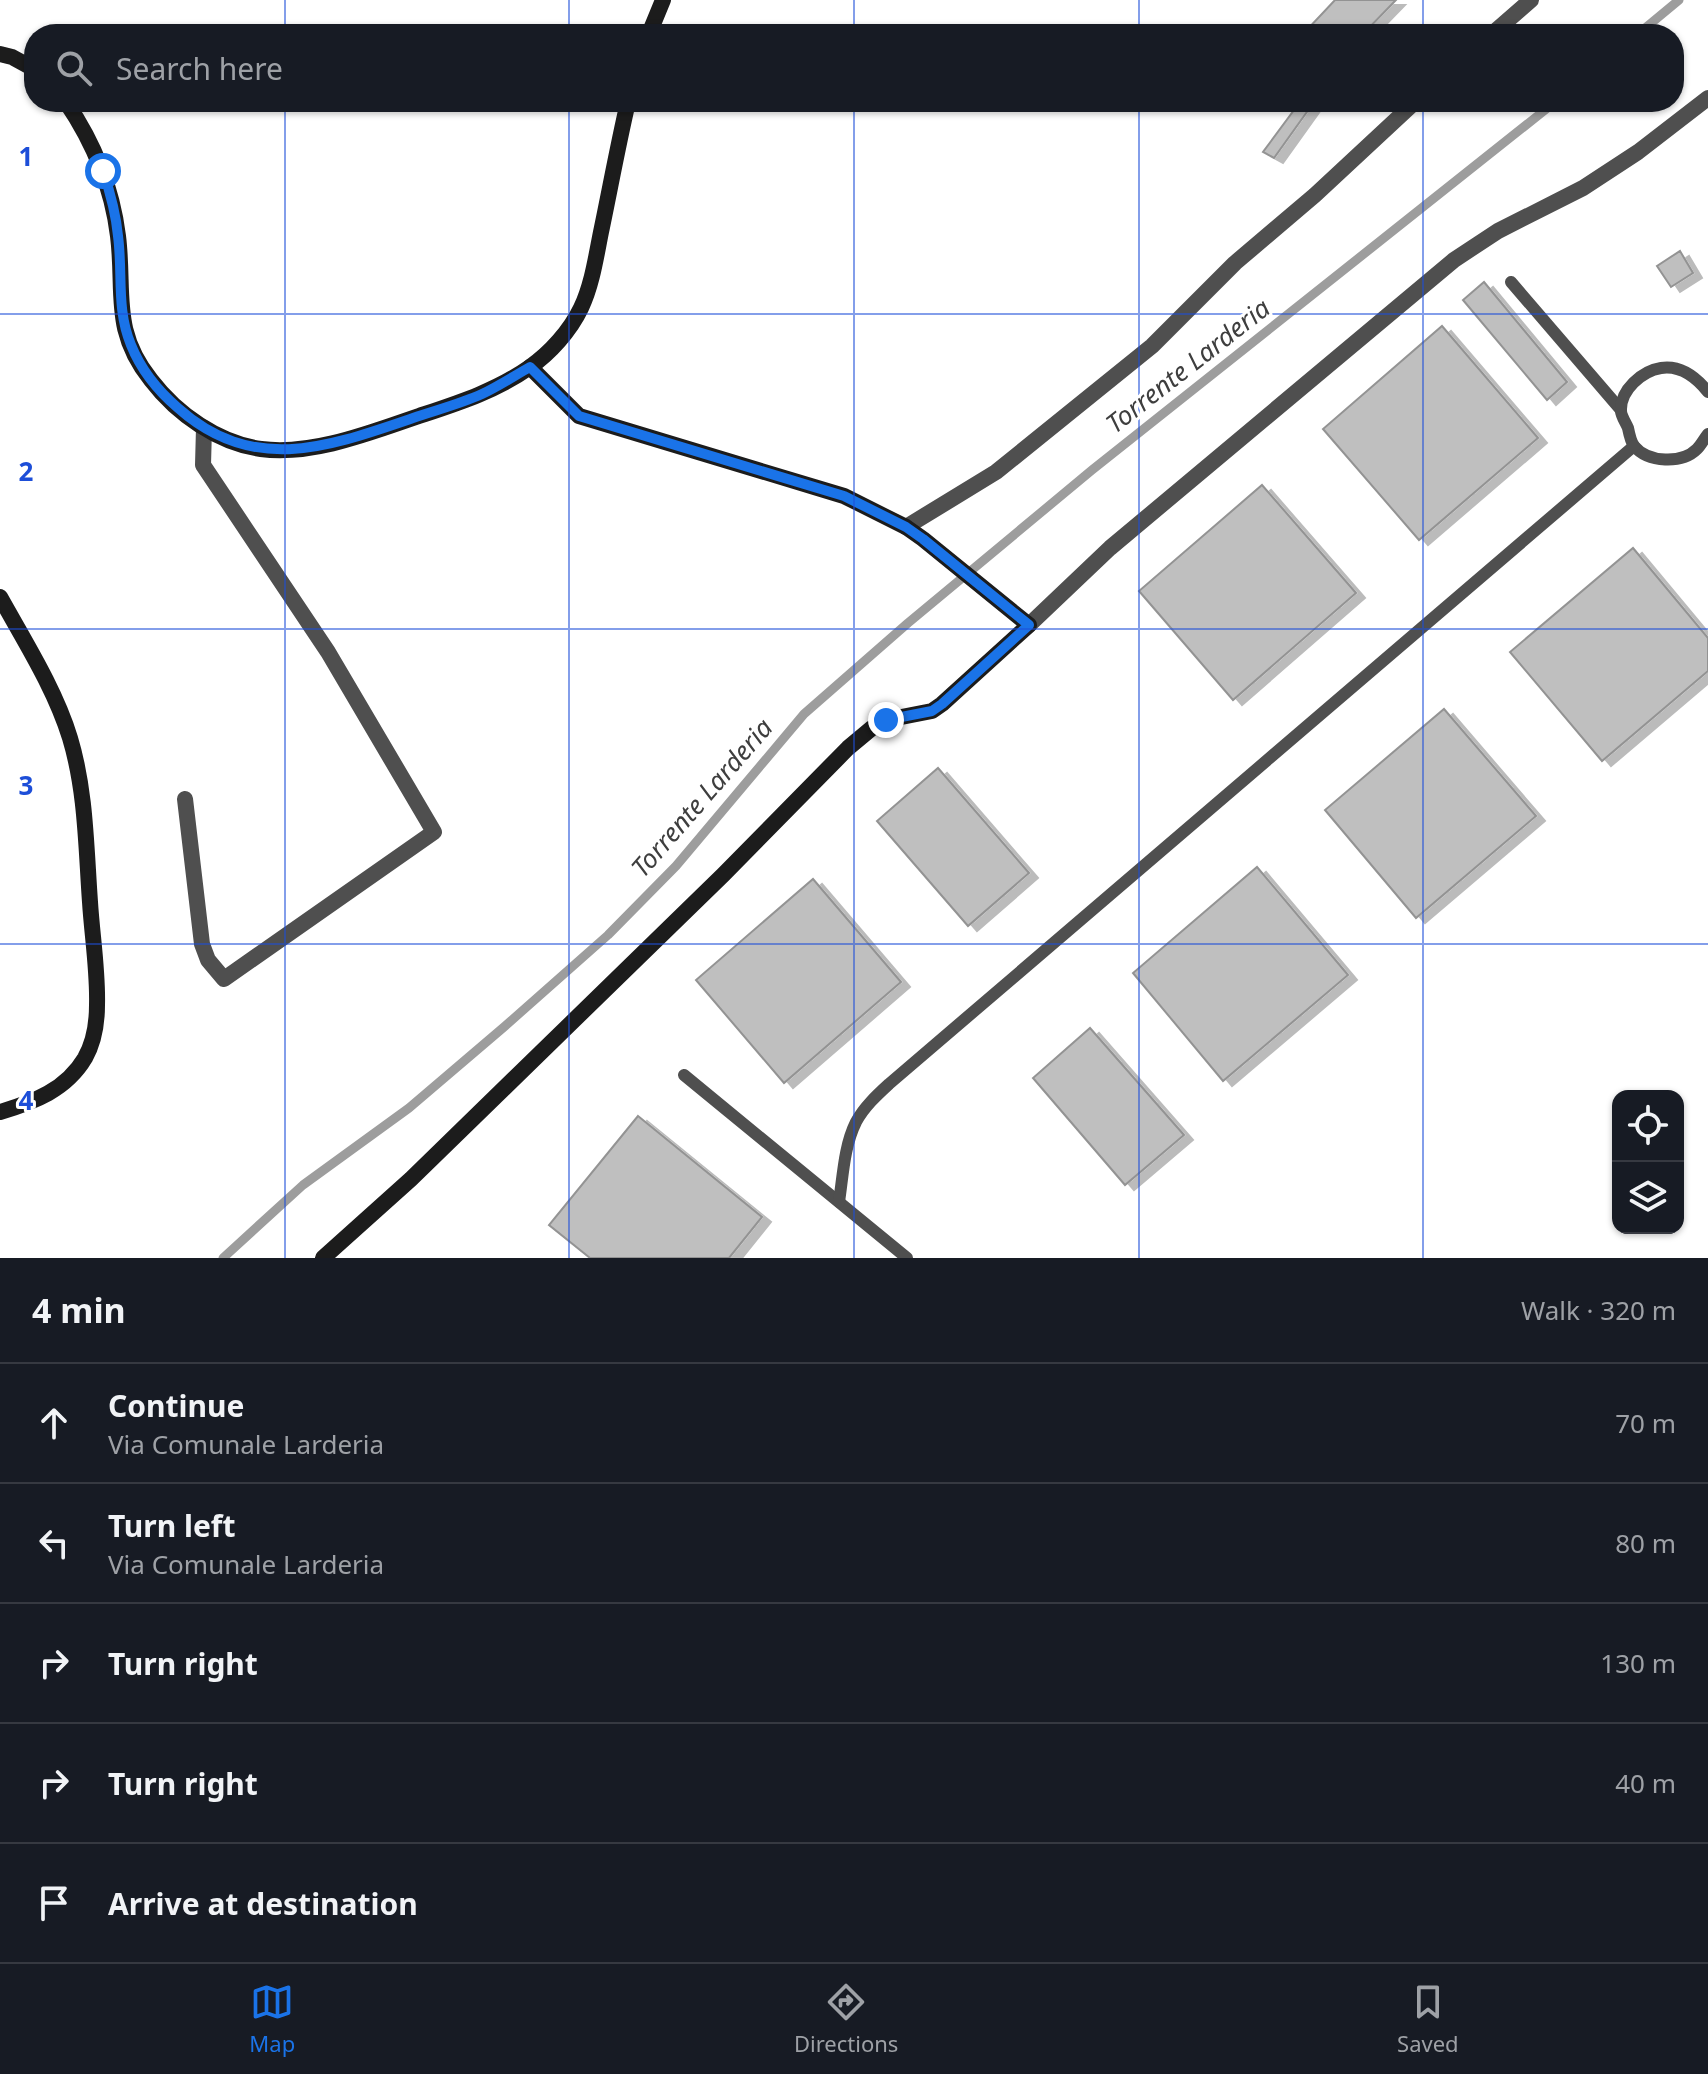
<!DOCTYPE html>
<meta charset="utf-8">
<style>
:root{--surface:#171b24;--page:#20242c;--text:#f1f3f6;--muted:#9ea1a6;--line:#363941;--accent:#1a73e8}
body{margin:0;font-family:"Noto Sans",sans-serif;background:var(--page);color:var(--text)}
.controls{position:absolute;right:24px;bottom:24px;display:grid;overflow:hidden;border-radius:16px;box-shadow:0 2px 6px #0004}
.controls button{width:72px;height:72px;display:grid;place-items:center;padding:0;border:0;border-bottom:2px solid var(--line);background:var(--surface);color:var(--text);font:40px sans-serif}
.stop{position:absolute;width:24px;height:24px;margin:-18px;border:6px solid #1a73e8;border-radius:50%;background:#fff}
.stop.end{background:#1a73e8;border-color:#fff;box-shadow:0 2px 8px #0008}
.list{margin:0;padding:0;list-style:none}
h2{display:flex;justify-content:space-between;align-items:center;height:104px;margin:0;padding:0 32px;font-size:34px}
h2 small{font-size:26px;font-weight:400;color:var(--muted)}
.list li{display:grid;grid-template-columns:52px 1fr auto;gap:24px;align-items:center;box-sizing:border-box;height:120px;padding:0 32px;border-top:2px solid var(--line)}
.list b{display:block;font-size:30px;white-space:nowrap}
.list p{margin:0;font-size:26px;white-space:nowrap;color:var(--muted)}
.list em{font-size:26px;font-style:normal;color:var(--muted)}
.icon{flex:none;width:44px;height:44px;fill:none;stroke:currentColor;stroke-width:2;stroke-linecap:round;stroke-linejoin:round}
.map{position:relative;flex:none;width:1708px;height:1258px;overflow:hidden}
.search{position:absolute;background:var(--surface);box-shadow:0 2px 6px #0004;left:24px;right:24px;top:24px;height:88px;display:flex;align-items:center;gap:20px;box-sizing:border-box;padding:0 28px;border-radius:32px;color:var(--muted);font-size:30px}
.sheet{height:704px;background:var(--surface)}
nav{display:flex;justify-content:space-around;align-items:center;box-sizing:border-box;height:112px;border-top:2px solid var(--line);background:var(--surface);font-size:22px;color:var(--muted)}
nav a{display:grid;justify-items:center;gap:4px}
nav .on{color:var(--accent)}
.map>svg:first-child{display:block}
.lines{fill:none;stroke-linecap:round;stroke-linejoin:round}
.stream{stroke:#9d9d9d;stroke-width:9}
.building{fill:#bfbfbf;stroke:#939393;stroke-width:2;filter:url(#shadow)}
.lane{stroke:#4f4f4f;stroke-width:12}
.street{stroke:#4f4f4f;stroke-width:16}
.secondary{stroke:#1c1c1c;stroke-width:16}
.route{stroke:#1a73e8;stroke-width:10}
.grid{fill:none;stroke:#1d4ed8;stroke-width:2;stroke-opacity:0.55}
.labels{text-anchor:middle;stroke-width:6;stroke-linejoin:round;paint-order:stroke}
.water-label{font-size:26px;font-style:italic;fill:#3e3e3e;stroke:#fff}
.grid-label{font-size:26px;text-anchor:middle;font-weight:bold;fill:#1d4ed8;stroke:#fff;stroke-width:6;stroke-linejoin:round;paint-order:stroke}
</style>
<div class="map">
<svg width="1708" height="1258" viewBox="0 0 1708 1258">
<defs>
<filter id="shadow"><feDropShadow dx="9" dy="5" stdDeviation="0" flood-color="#0004"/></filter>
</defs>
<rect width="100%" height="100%" fill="#fff"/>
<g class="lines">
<g class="stream">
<path d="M1638 34 1679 0"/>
<path d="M223 1258 303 1185 409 1108 504 1027 608 935 676 866 804 714 908 623 1092 470 1555 102"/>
</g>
</g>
<g class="building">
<path d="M1335 0H1396L1363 34H1303Z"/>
<path d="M1300 102H1314L1274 158 1263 152Z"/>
<path d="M1680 251 1693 273 1671 287 1657 266Z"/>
<path d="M1484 282 1567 382 1547 400 1463 300Z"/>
<path d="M1442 326 1538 438 1419 540 1323 429Z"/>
<path d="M1262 485 1356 593 1233 700 1139 591Z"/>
<path d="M1633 548 1708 638V671L1602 761 1510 652Z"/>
<path d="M1444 709 1536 816 1416 918 1325 810Z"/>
<path d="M938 768 1029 873 968 926 877 821Z"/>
<path d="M1257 867 1348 975 1223 1081 1133 973Z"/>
<path d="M813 879 901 982 784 1083 696 980Z"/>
<path d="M1090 1028 1184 1135 1125 1185 1033 1078Z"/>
<path d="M638 1116 762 1217 729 1258H590L549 1225Z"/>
</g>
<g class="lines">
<g class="lane">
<path d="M1511 282 1621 410"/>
<path d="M1708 392C1696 377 1681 365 1661 368 1642 371 1620 390 1621 411 1621 416 1626 423 1628 428 1629 433 1631 442 1634 446 1648 463 1682 464 1697 449 1701 445 1704 439 1708 434"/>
<path d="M684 1075 907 1258"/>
<path d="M839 1202C843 1176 844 1146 856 1122 864 1107 877 1095 889 1084L1634 446"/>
</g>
<g class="street">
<path d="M1492 34 1531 0"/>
<path d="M906 527 996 472 1152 346 1235 263 1315 195 1415 102"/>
<path d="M1029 625 1110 548 1454 260 1498 231 1583 188 1638 152 1708 98"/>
<path d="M185 799 202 944 208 960 224 979 434 832 328 652 203 465 204 428"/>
</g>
<g class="secondary">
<path d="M649 34 663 0"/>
<path d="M0 54 12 57 34 69"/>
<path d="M66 102C94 143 112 187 118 236 125 292 111 330 151 380 177 414 218 443 261 449 312 456 372 432 419 416 458 403 496 391 530 367 550 353 570 331 581 308 592 285 596 257 601 232 610 189 618 145 628 102"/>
<path d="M0 597C25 642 55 689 70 738 86 791 86 847 90 902 92 935 98 971 97 1005 97 1023 94 1042 85 1058 66 1090 34 1102 0 1112"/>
<path d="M323 1258 411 1179 723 875 848 748 872 728 886 720 932 711 942 704 1029 625 923 539 906 527 844 496 579 416 530 367"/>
</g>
</g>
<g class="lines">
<path class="route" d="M103 171C110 192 116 214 118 236 123 273 116 309 131 345 141 370 157 390 178 408 253 475 328 447 413 418 436 410 460 404 482 394 499 386 514 376 530 367L579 416 844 496 906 527 923 539 1029 625 942 704 932 711 886 720"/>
</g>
<path class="grid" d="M285 0V34M569 0V34M854 0V34M1139 0V34M1423 0V34M285 102V1258M569 102V1258M854 102V1258M1139 102V1258M1423 102V1258M0 314H1708M0 629H1708M0 944H1708"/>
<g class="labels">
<g class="water-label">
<text transform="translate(1188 366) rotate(-38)" y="9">Torrente Larderia</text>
<text transform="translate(702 798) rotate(-49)" y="9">Torrente Larderia</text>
</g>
</g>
<g class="grid-label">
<text x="26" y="166">1</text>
<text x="26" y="481">2</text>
<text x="26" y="795">3</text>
<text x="26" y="1110">4</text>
</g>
</svg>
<div class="controls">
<button><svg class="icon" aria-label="locate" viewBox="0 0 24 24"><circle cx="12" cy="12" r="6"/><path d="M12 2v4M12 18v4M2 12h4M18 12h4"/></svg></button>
<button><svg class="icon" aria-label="layers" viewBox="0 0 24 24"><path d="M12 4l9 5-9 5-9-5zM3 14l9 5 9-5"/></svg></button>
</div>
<div class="stop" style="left:103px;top:171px"></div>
<div class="stop end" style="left:886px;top:720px"></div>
<div class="search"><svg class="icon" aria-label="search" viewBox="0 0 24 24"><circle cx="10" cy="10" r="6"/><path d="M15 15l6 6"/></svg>Search here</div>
</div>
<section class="sheet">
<h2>4 min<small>Walk · 320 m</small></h2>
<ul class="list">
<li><svg class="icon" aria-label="ahead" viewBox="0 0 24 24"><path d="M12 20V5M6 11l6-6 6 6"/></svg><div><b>Continue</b><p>Via Comunale Larderia</p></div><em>70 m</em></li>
<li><svg class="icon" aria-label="left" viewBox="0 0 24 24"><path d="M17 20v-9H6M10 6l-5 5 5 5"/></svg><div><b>Turn left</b><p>Via Comunale Larderia</p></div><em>80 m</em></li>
<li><svg class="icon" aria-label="right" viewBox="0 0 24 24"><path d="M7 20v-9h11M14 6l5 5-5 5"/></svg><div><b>Turn right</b></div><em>130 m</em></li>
<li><svg class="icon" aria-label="right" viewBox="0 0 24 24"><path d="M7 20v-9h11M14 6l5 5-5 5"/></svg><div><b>Turn right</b></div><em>40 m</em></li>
<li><svg class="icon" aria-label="arrive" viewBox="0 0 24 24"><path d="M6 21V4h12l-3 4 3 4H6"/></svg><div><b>Arrive at destination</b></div></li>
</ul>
</section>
<nav>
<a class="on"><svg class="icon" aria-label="map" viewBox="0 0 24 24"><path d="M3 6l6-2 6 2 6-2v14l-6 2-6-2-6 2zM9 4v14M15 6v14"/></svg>Map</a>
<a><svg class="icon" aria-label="directions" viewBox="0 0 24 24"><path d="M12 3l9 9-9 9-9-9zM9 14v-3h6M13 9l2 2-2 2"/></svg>Directions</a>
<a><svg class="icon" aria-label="saved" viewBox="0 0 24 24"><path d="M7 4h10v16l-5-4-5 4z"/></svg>Saved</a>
</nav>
